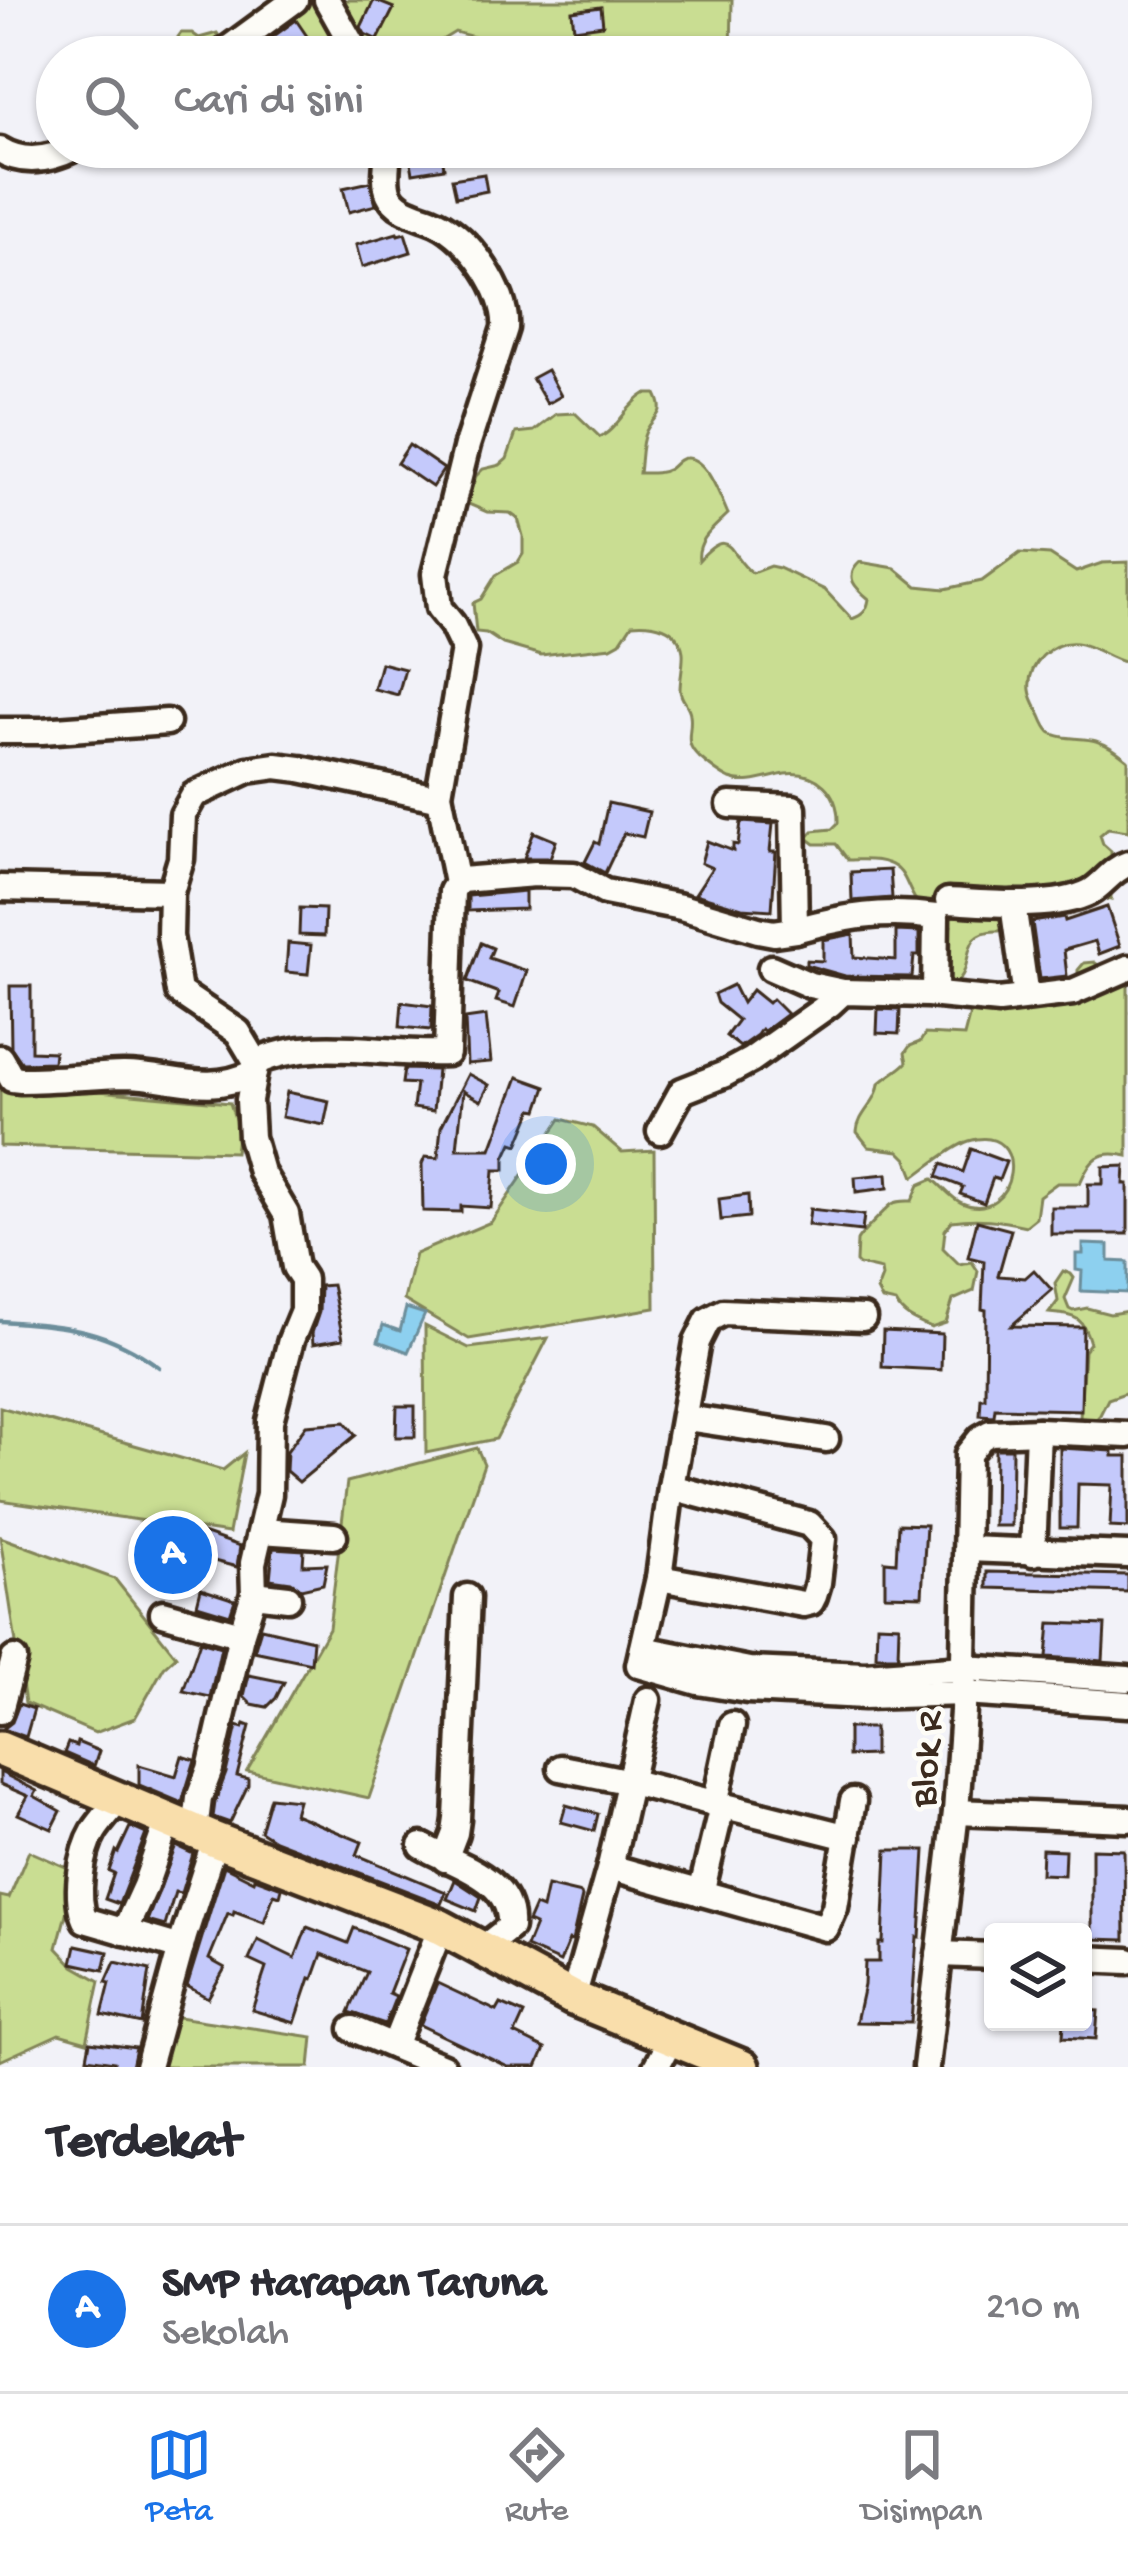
<!DOCTYPE html>
<html lang="id">
<style>
:root{--surface:#fff;--page:#f2f2f3;--text:#2b2b33;--muted:#7c7c81;--line:#e1e1e2;--accent:#1a73e8}
body{margin:0;font-family:"Gochi Hand",sans-serif;background:var(--page);color:var(--text)}
.controls{position:absolute;right:36px;bottom:36px;display:grid;overflow:hidden;border-radius:12px;box-shadow:0 3px 9px #0004}
.controls button{width:108px;height:108px;display:grid;place-items:center;padding:0;border:0;border-bottom:3px solid var(--line);background:var(--surface);color:var(--text);font:60px sans-serif}
.you{position:absolute;left:546px;top:1164px;width:42px;height:42px;margin:-30px;border:9px solid #fff;border-radius:50%;background:#1a73e8;box-shadow:0 0 0 18px #1a73e833}
.badge{display:grid;place-items:center;width:78px;height:78px;border-radius:50%;background:var(--accent);color:#fff;font-size:39px;font-weight:700}
.pin{position:absolute;translate:-50% -50%;border:6px solid #fff;box-shadow:0 3px 12px #0006}
.list{margin:0;padding:0;list-style:none}
h2{display:flex;justify-content:space-between;align-items:center;height:156px;margin:0;padding:0 48px;font-size:51px}
h2 small{font-size:39px;font-weight:400;color:var(--muted)}
.list li{display:grid;grid-template-columns:78px 1fr auto;gap:36px;align-items:center;box-sizing:border-box;height:168px;padding:0 48px;border-top:3px solid var(--line)}
.list b{display:block;font-size:45px;white-space:nowrap}
.list p{margin:0;font-size:39px;white-space:nowrap;color:var(--muted)}
.list em{font-size:39px;font-style:normal;color:var(--muted)}
.icon{flex:none;width:66px;height:66px;fill:none;stroke:currentColor;stroke-width:2;stroke-linecap:round;stroke-linejoin:round}
.map{position:relative;flex:none;width:1128px;height:2067px;overflow:hidden}
.search{position:absolute;background:var(--surface);box-shadow:0 3px 9px #0004;left:36px;right:36px;top:36px;height:132px;display:flex;align-items:center;gap:30px;box-sizing:border-box;padding:0 42px;border-radius:66px;color:var(--muted);font-size:45px}
.sheet{height:324px;background:var(--surface)}
nav{display:flex;justify-content:space-around;align-items:center;box-sizing:border-box;height:168px;border-top:3px solid var(--line);background:var(--surface);font-size:33px;color:var(--muted)}
nav a{display:grid;justify-items:center;gap:6px}
nav .on{color:var(--accent)}
.map>svg:first-child{display:block}
.green{fill:#c9dd92;stroke:#828458;stroke-width:3}
.water{fill:#8dd0ef;stroke:#6c8e9b;stroke-width:3}
.lines{fill:none;stroke-linecap:round;stroke-linejoin:round}
.stream{stroke:#6c8e9b;stroke-width:4.5}
.building{fill:#c4c9fb;stroke:#3b2a1e;stroke-width:3}
.minor-casing{stroke:#3b2a1e;stroke-width:33}
.major-casing{stroke:#3b2a1e;stroke-width:42}
.minor{stroke:#fdfcf7;stroke-width:24}
.major{stroke:#f9deab;stroke-width:33}
.labels{text-anchor:middle;stroke-width:9;stroke-linejoin:round;paint-order:stroke}
.street-label{font-size:39px;fill:#3b2a1e;stroke:#fdfcf7}
</style>
<div class="map">
<svg width="1128" height="2067" viewBox="0 0 1128 2067">
<rect width="100%" height="100%" fill="#f2f2f8"/>
<filter id="ink" filterUnits="userSpaceOnUse"><feTurbulence type="fractalNoise" baseFrequency=".00833" numOctaves="2"/><feDisplacementMap in="SourceGraphic" scale="24" xChannelSelector="R" yChannelSelector="G"/><feConvolveMatrix kernelMatrix="1 2 1 2 8 2 1 2 1" color-interpolation-filters="sRGB"/></filter>
<g filter="url(#ink)">
<g class="green">
<path d="M299 0H732L731 57H533L528 51 455 32 414 57H166L165 54 181 46 178 37 181 33H192L199 38 217 33 223 42Z"/>
<path d="M645 394H656C667 416 654 414 646 431 640 443 641 461 639 473 649 473 660 474 669 469 675 465 678 458 686 458 707 457 721 499 728 514 715 527 696 540 699 560 732 524 728 555 752 573L770 566 779 568 825 590 852 619C863 615 867 611 869 599 856 588 843 577 860 562L895 568 917 586 945 589 982 581 1020 553 1050 555 1076 572 1102 563 1128 562V663C1110 660 1094 645 1076 643 1051 641 1027 664 1030 690 1031 699 1037 708 1041 716 1043 721 1046 728 1050 732 1061 740 1083 737 1096 741 1109 745 1118 752 1128 760V831L1108 828 1100 835 1103 844 1111 851V900L1076 891 999 931C952 929 981 977 948 986L939 980 943 944 951 926 948 918C899 909 917 873 887 863 876 858 860 860 848 860L836 844H815L807 838 813 831 832 829 838 823C839 792 817 770 785 774 768 777 747 786 730 779 721 775 707 764 699 757 682 741 693 732 690 714 689 704 681 701 680 690 680 677 684 664 683 652 679 626 652 622 632 624L620 642 611 647 541 655 503 644 486 633 476 632 473 603 481 599 496 575 518 562 523 554V536L518 519 510 513 487 512 466 503 476 476 483 469 500 465 507 459 516 433 534 431 556 414 575 413 600 437C617 430 626 405 645 394Z"/>
<path d="M1094 962 1119 981 1128 983V1156C1100 1149 1090 1159 1080 1183H1057L1039 1196 1036 1218 1026 1226C1000 1220 978 1217 952 1221L945 1230 943 1248 959 1264 972 1262 978 1271 974 1291 953 1300 946 1323 931 1328C918 1322 903 1317 896 1303L882 1300 877 1290 882 1277 881 1270 859 1265 856 1262C856 1259 857 1243 857 1241 859 1236 887 1208 892 1204 899 1200 906 1201 912 1201L919 1185 933 1179C942 1186 952 1199 962 1203 1017 1226 1033 1122 969 1141 953 1146 928 1167 914 1177L907 1159 899 1151 869 1147 857 1132C858 1113 877 1103 879 1084 888 1075 899 1071 907 1062L905 1053 910 1046 920 1042 925 1034 964 1036 971 1009 1078 989V970L1084 963Z"/>
<path d="M0 1082 230 1103 238 1128 235 1152 0 1146Z"/>
<path d="M561 1119 593 1127 622 1152 654 1150 655 1308 469 1339 404 1300 415 1254 491 1222Z"/>
<path d="M1063 1271 1071 1274 1074 1278 1065 1299 1069 1309 1073 1311 1087 1308 1110 1314 1128 1311V1392L1108 1399 1100 1415 1089 1427 1080 1422V1418L1084 1351 1090 1343C1082 1315 1076 1316 1049 1313L1058 1301 1055 1283Z"/>
<path d="M425 1326 469 1348 548 1338 496 1439 426 1453Z"/>
<path d="M0 1407 223 1470 244 1453 229 1533 0 1500Z"/>
<path d="M477 1448 484 1464 369 1798 247 1771 329 1628 347 1482Z"/>
<path d="M0 1537 115 1579 176 1656 164 1667 135 1718 95 1733 25 1703Z"/>
<path d="M29 1851 77 1872 57 1948 74 1966 100 1981 87 2042 59 2034 0 2061V1896L9 1898Z"/>
<path d="M158 2014 313 2037 310 2067H149Z"/>
</g>
<g class="water">
<path d="M1083 1244 1109 1245V1261L1128 1262V1293L1081 1291 1082 1271 1076 1270V1254H1083Z"/>
<path d="M406 1308 425 1314 408 1352 378 1341 383 1325 400 1331Z"/>
</g>
<g class="lines">
<path class="stream" d="M0 1321C64 1326 105 1327 159 1367"/>
</g>
<g class="building">
<path d="M374 0 394 8 378 40 365 34 361 27Z"/>
<path d="M601 7 603 25 574 29 572 11Z"/>
<path d="M296 20 311 42 293 54 285 41 262 57H245Z"/>
<path d="M441 147 444 168 413 173 409 152Z"/>
<path d="M484 174 487 191 456 197 452 179Z"/>
<path d="M370 182 376 205 349 212 343 188Z"/>
<path d="M397 233 398 235 405 233 411 252 362 267 356 245Z"/>
<path d="M547 370 561 396 547 404 532 378Z"/>
<path d="M409 445 444 469 432 487 397 463Z"/>
<path d="M381 663 405 669 398 695 374 689Z"/>
<path d="M608 803 649 812 643 837 624 833 605 873 585 862 595 842 599 844Z"/>
<path d="M741 822 773 824 770 852H776L772 910 742 908 695 894 712 868 701 863 707 841 733 851V844L738 845Z"/>
<path d="M534 832 556 841 550 858H524Z"/>
<path d="M890 870 892 898 852 901 851 872Z"/>
<path d="M525 891V909L468 911V896Z"/>
<path d="M1107 907 1120 946 1099 954 1095 941 1064 950 1067 976 1040 979 1032 922 1064 917 1065 921Z"/>
<path d="M300 908 325 909 324 936 299 935Z"/>
<path d="M896 931 919 932V956H914L912 977 845 976 806 965V960L823 961V940L853 934 854 957 896 960Z"/>
<path d="M288 943 311 945 308 974 286 972Z"/>
<path d="M481 943 493 948 489 958 527 971 515 1007 496 1001 499 993 467 981Z"/>
<path d="M733 985 742 1003 752 990 768 1003 772 999 787 1014 764 1031 761 1029 757 1035 740 1047 726 1036 738 1020 717 1003 714 994Z"/>
<path d="M10 986H31V1051L54 1052 53 1062 22 1063 11 1047Z"/>
<path d="M402 1002 432 1006 431 1030 400 1027Z"/>
<path d="M878 1009 900 1010 899 1034 877 1033Z"/>
<path d="M486 1016 491 1062 467 1064 465 1019Z"/>
<path d="M404 1069 437 1070 433 1111 413 1108 416 1084 402 1083Z"/>
<path d="M468 1074 489 1085 481 1101 463 1091 457 1149H491L518 1077 546 1087 538 1110 533 1109 518 1145 512 1143 505 1158V1170H494L491 1208 461 1206V1212L423 1211 422 1164 425 1157 438 1158 441 1127Z"/>
<path d="M287 1092 329 1101 324 1125 282 1117Z"/>
<path d="M971 1149 1006 1162 999 1180 993 1178 984 1203 960 1194 963 1187 937 1177 942 1164 963 1172Z"/>
<path d="M1125 1166 1124 1184H1128V1234H1051V1207H1088V1184H1103V1167Z"/>
<path d="M887 1174 888 1188 856 1192 855 1177Z"/>
<path d="M748 1195 749 1217 721 1220 719 1199Z"/>
<path d="M810 1209 864 1215 862 1231 808 1225Z"/>
<path d="M977 1221 1011 1230 998 1276 1025 1278 1034 1270 1052 1290 1011 1326 1083 1327 1081 1410 995 1408 994 1416 980 1415 981 1398H985L986 1310 982 1309 984 1261 968 1257Z"/>
<path d="M332 1285 343 1339 313 1344 312 1333 319 1312 320 1286Z"/>
<path d="M883 1331 942 1334 941 1370 882 1367Z"/>
<path d="M397 1406H415V1437H396Z"/>
<path d="M345 1422 356 1435 299 1482 286 1471 287 1451 306 1425Z"/>
<path d="M1060 1448 1113 1451V1456H1128V1528L1110 1527 1112 1485 1078 1484 1077 1528H1060Z"/>
<path d="M995 1449H1012L1011 1526H994Z"/>
<path d="M168 1521 240 1546 237 1567 191 1555 183 1580 152 1570Z"/>
<path d="M898 1524 926 1525 922 1596 885 1595V1561L896 1562Z"/>
<path d="M273 1548 304 1550 303 1565 327 1564 323 1584 301 1589 291 1582 270 1579Z"/>
<path d="M987 1572 1128 1575V1592L987 1588Z"/>
<path d="M201 1589 235 1600 230 1615 197 1605Z"/>
<path d="M1050 1623 1105 1625 1103 1661 1047 1657Z"/>
<path d="M877 1624 899 1625 898 1656H876Z"/>
<path d="M261 1628 313 1640 311 1663 254 1651Z"/>
<path d="M200 1641 221 1647 210 1697 183 1691Z"/>
<path d="M249 1675 284 1682 276 1698 267 1707 252 1704 244 1696Z"/>
<path d="M19 1704 34 1709 26 1737 3 1729 12 1722Z"/>
<path d="M245 1724 250 1726 237 1776 248 1779V1785L230 1823 213 1817 215 1802 226 1773 237 1726 243 1728Z"/>
<path d="M848 1728H874V1755L848 1756Z"/>
<path d="M77 1742 99 1751 94 1766 64 1753 68 1743 76 1746Z"/>
<path d="M182 1756 195 1760 182 1803 139 1785V1765L176 1776Z"/>
<path d="M0 1772 37 1791 34 1796 61 1811 52 1829 18 1814 28 1796 0 1784Z"/>
<path d="M270 1797 298 1800 294 1814 362 1842 357 1855 446 1892 441 1904 274 1840 260 1831Z"/>
<path d="M566 1805 598 1814 594 1831 561 1822Z"/>
<path d="M130 1827 146 1834 119 1904 105 1899 114 1873 109 1871 116 1851 118 1853Z"/>
<path d="M176 1846 193 1854 181 1893 175 1892 165 1926 147 1921Z"/>
<path d="M1042 1849 1065 1850 1064 1875 1041 1874Z"/>
<path d="M1092 1849 1124 1850 1125 1940 1092 1939Z"/>
<path d="M887 1850H925L920 1937H917L911 2023 856 2022 864 1985 865 1962H879V1943H883Z"/>
<path d="M224 1866 254 1881 255 1878 282 1888 280 1896 274 1894 264 1922 234 1911 233 1915 228 1913 209 1959 225 1968 208 1998 187 1986Z"/>
<path d="M455 1880 481 1897 476 1911 447 1899Z"/>
<path d="M547 1886 581 1894 582 1897 572 1941 569 1940 560 1962 526 1947 535 1925 528 1922 535 1906 542 1909Z"/>
<path d="M307 1927 348 1943 354 1928 406 1949 389 1993 396 1996 385 2024 349 2012 367 1972 322 1954 313 1979 310 1978 295 2023 252 2010 266 1968 249 1960 258 1940 295 1958Z"/>
<path d="M76 1945 108 1952 104 1970 72 1963Z"/>
<path d="M115 1962 150 1970 142 2024 102 2015 110 1983 106 1982Z"/>
<path d="M437 1983 497 2011 501 2004 524 2014 515 2034 545 2049 537 2067H508L420 2025Z"/>
<path d="M1083 2010 1098 2011 1096 2039 1063 2037 1064 2022H1083Z"/>
<path d="M90 2042 136 2048 132 2067H113L114 2062 87 2058Z"/>
</g>
<g class="lines">
<defs>
<g id="minor">
<path d="M327 0 359 57"/>
<path d="M217 57 295 0"/>
<path d="M0 150C24 165 52 159 76 147"/>
<path d="M0 731H42L167 722"/>
<path d="M730 805 793 808 795 930C846 916 884 910 936 917L935 994"/>
<path d="M457 883 461 880 535 874 574 875 605 892 681 907 758 930 774 933 795 930"/>
<path d="M0 888 171 892"/>
<path d="M948 901C987 903 1055 910 1090 892 1104 884 1112 869 1128 864"/>
<path d="M1013 904 1026 997"/>
<path d="M771 968 810 985 843 992"/>
<path d="M0 1058 12 1079 21 1080C55 1080 90 1076 124 1075 172 1075 206 1096 253 1073"/>
<path d="M256 1062C316 1036 383 1056 447 1053L452 891 457 883 439 794 464 649 452 624 439 608 435 574 467 445 505 328C508 292 469 237 436 222 421 215 397 212 389 194 383 181 388 161 388 147"/>
<path d="M660 1131 682 1091 725 1074 751 1060 830 1004 843 992 928 994 999 1001 1073 992 1128 968"/>
<path d="M863 1318 723 1312 708 1320 697 1342 671 1487 659 1578 639 1665 698 1682 747 1690 864 1696 964 1693 1128 1704"/>
<path d="M686 1418 826 1439"/>
<path d="M261 1531 334 1536"/>
<path d="M967 1549 1128 1555"/>
<path d="M1033 1553 1038 1431"/>
<path d="M659 1578 803 1604 811 1602 814 1596 818 1583 823 1539 809 1524 671 1487"/>
<path d="M254 1594 288 1598"/>
<path d="M163 1613 241 1635"/>
<path d="M643 1649 749 1670 865 1675 965 1668 1128 1679"/>
<path d="M0 1711 14 1659"/>
<path d="M561 1768 631 1782 848 1837"/>
<path d="M119 1799C111 1810 101 1820 94 1831 81 1853 75 1897 85 1920L181 1948"/>
<path d="M715 1805 732 1725"/>
<path d="M956 1812 1128 1819"/>
<path d="M195 1832 199 1798 210 1769 241 1635 254 1594 253 1563 269 1494 270 1421 291 1340 303 1311V1279L295 1267 286 1214 261 1172 251 1137 249 1100 256 1062 238 1032 179 992 170 936 171 892 181 859 183 815 194 795 248 770 276 766 300 769 432 797 439 794"/>
<path d="M422 1846C455 1865 514 1878 510 1927L482 1949"/>
<path d="M445 1859 455 1833 457 1819 467 1597"/>
<path d="M610 1867 826 1928 835 1907 853 1801"/>
<path d="M701 1893 722 1806"/>
<path d="M124 1932 145 1886 168 1820"/>
<path d="M939 1954 993 1956"/>
<path d="M1083 1959 1128 1961"/>
<path d="M573 1998 610 1867 648 1700"/>
<path d="M353 2029 443 2067"/>
<path d="M394 2046 441 1927"/>
<path d="M148 2067 184 1936 215 1840"/>
<path d="M656 2067 672 2037"/>
<path d="M926 2067 956 1812 963 1711 968 1454 981 1438 990 1433 1038 1431 1128 1435"/>
</g>
<path id="major" d="M0 1749 215 1840 441 1927 573 1998 742 2067"/>
</defs>
<use href="#minor" class="minor-casing"/>
<use href="#major" class="major-casing"/>
<use href="#minor" class="minor"/>
<use href="#major" class="major"/>
</g>
</g>
<g class="labels">
<g class="street-label">
<text transform="translate(923 1759) rotate(-86)" y="14">Blok R</text>
</g>
</g>
</svg>
<div class="controls">
<button><svg class="icon" aria-label="layers" viewBox="0 0 24 24"><path d="M12 4l9 5-9 5-9-5zM3 14l9 5 9-5"/></svg></button>
</div>
<div class="you"></div>
<div class="pin badge" style="left:173px;top:1555px">A</div>
<div class="search"><svg class="icon" aria-label="search" viewBox="0 0 24 24"><circle cx="10" cy="10" r="6"/><path d="M15 15l6 6"/></svg>Cari di sini</div>
</div>
<section class="sheet">
<h2>Terdekat<small></small></h2>
<ul class="list">
<li><span class="badge">A</span><div><b>SMP Harapan Taruna</b><p>Sekolah</p></div><em>210 m</em></li>
</ul>
</section>
<nav>
<a class="on"><svg class="icon" aria-label="map" viewBox="0 0 24 24"><path d="M3 6l6-2 6 2 6-2v14l-6 2-6-2-6 2zM9 4v14M15 6v14"/></svg>Peta</a>
<a><svg class="icon" aria-label="directions" viewBox="0 0 24 24"><path d="M12 3l9 9-9 9-9-9zM9 14v-3h6M13 9l2 2-2 2"/></svg>Rute</a>
<a><svg class="icon" aria-label="saved" viewBox="0 0 24 24"><path d="M7 4h10v16l-5-4-5 4z"/></svg>Disimpan</a>
</nav>
